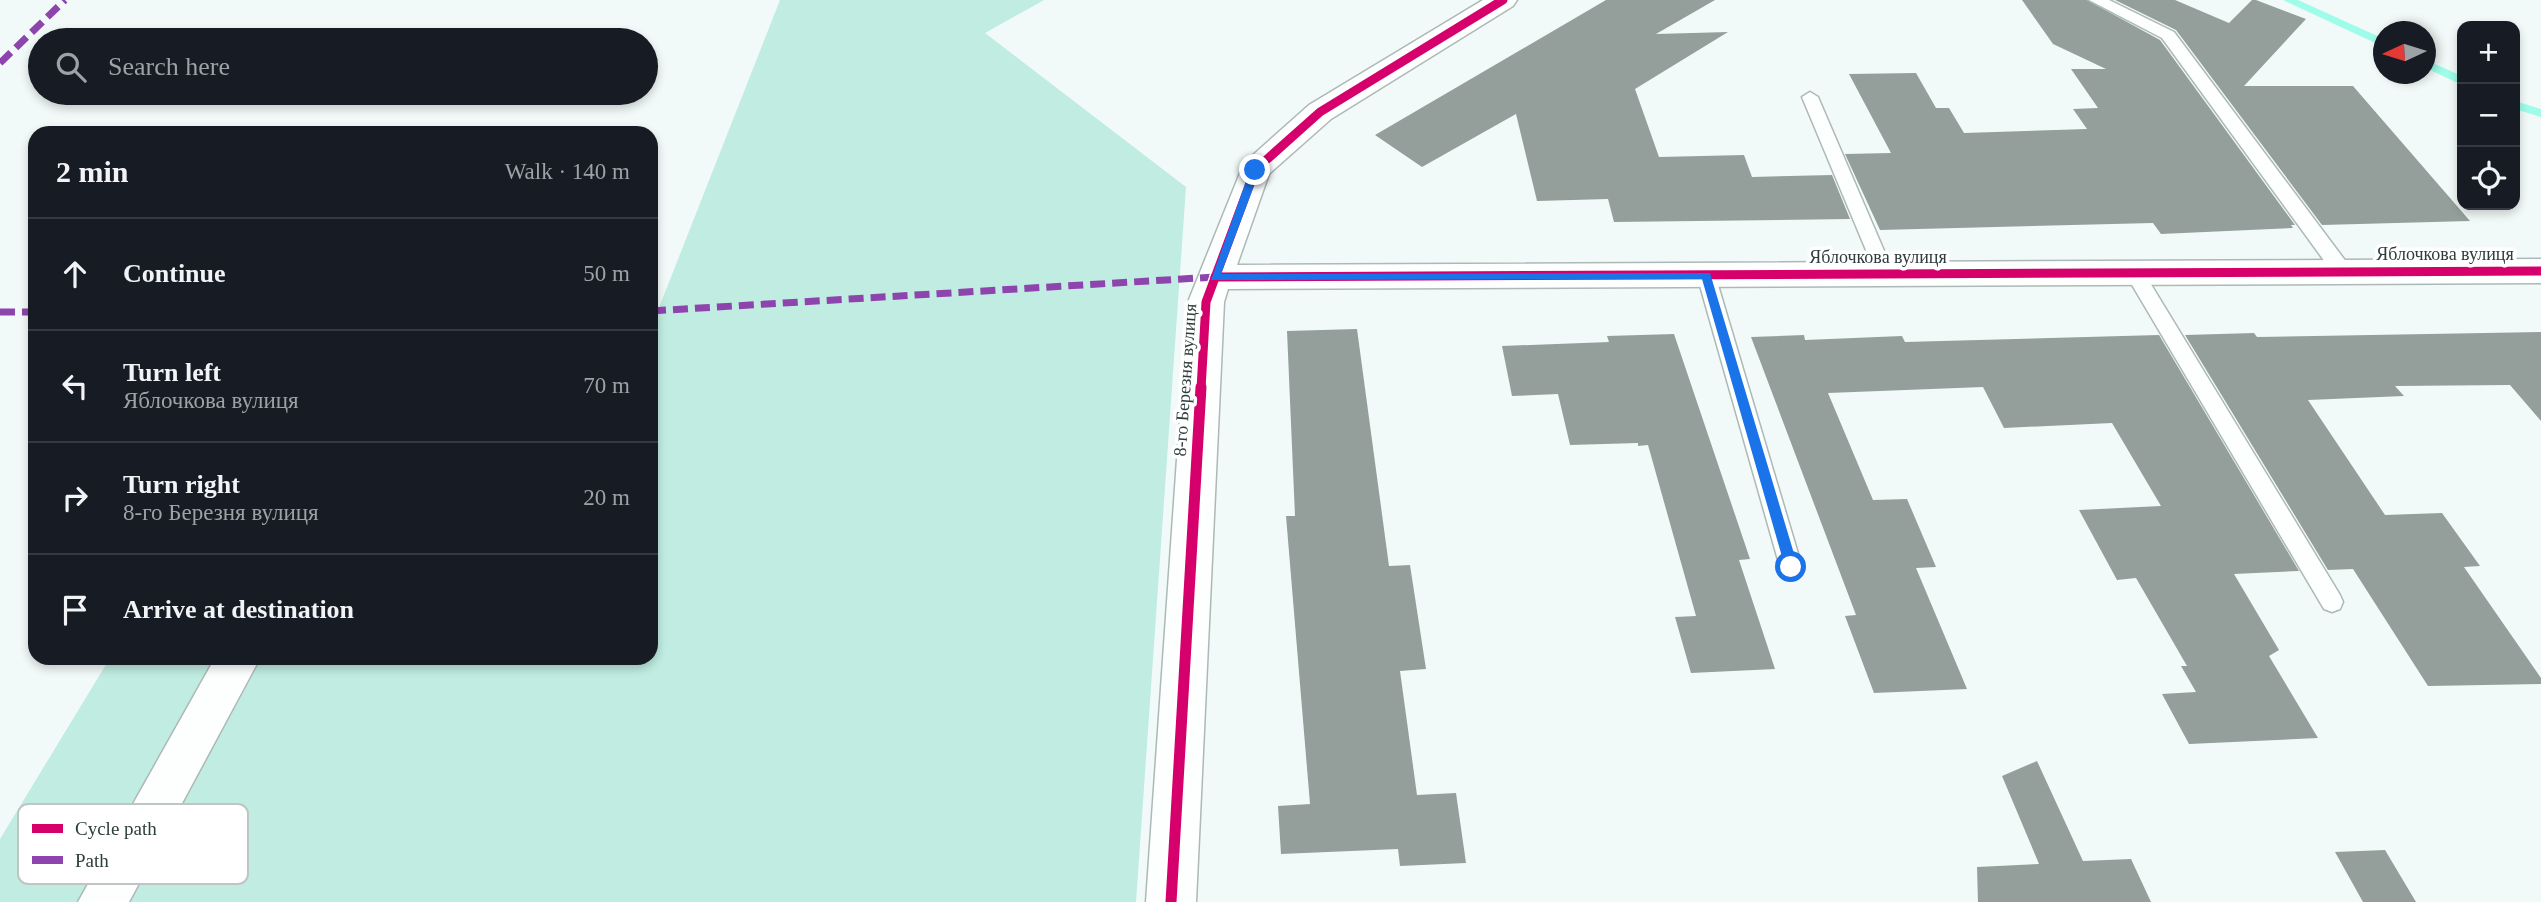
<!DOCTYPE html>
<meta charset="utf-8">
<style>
:root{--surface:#171b24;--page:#242831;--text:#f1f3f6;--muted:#9ea1a6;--line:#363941}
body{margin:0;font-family:Georgia,serif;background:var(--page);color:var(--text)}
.controls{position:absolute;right:21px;top:21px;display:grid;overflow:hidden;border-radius:14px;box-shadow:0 4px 10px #0003}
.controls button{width:63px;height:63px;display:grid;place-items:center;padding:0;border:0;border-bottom:2px solid var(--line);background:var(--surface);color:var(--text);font:35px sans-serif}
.compass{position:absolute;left:2373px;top:21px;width:63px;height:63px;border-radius:50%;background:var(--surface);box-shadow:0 4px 10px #0003;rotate:266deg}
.stop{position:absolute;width:21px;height:21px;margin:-16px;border:5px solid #1a73e8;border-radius:50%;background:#fff}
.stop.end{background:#1a73e8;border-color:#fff;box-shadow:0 2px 7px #0008}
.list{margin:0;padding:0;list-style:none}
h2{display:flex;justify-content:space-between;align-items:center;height:91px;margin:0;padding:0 28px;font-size:30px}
h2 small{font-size:23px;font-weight:400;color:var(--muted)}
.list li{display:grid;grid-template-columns:46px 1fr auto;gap:21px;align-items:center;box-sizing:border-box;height:112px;padding:0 28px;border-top:2px solid var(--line)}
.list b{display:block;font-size:26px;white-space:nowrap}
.list p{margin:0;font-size:23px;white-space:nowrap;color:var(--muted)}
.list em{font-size:23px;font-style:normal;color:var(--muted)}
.icon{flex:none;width:38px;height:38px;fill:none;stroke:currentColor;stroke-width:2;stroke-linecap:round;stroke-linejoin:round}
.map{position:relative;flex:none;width:2541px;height:902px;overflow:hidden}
.search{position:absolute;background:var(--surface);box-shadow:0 4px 10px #0003;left:28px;top:28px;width:630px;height:77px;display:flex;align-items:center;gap:18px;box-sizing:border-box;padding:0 24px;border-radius:38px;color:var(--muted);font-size:26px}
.panel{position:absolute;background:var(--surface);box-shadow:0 4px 10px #0003;left:28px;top:126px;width:630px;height:539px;border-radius:21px}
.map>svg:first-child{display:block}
.green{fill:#c0ece1}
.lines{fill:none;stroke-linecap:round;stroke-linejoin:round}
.stream{fill:#9ffce9;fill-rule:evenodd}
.building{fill:#949f9c}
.service-casing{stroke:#adb9b6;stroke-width:3}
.minor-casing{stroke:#adb9b6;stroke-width:3}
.service{fill:#fdfefe;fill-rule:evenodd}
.minor{fill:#fdfefe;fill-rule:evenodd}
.quiet{stroke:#8e44ad;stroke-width:7;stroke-dasharray:15 7;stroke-linecap:butt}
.cycleway-far1-casing{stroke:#fff;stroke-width:12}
.cycleway-casing{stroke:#fff;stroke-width:16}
.cycleway-far1{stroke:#d6006c;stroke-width:9}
.cycleway{stroke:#d6006c;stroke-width:11}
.route{fill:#1a73e8}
.labels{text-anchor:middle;stroke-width:7;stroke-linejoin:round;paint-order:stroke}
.street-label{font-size:18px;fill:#2d3e3a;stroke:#fff}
.key{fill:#fff;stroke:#c0c5c4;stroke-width:2}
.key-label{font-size:19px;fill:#2d3e3a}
</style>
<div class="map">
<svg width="2541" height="902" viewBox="0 0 2541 902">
<rect width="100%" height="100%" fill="#f1faf8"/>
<path class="green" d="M780 0H1044L985 33 1186 187 1136 902H0V839L110 658H651V328Z"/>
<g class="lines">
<g class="stream">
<path d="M2283 0H2298L2384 39V47Z"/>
<path d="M2426 60 2462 76V85L2426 68Z"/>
<path d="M2515 101 2541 109V117L2515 109Z"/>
</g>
</g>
<g class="building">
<path d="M1606 0H1715L1656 34 1728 32 1635 89 1659 157 1744 155 1752 177 1832 175 1850 219 1614 222 1608 199 1537 201 1516 114 1422 167 1375 135Z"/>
<path d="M2022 0H2087L2160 40 2295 225H2291L2293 228 2161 234 2153 223 1880 230 1845 154 1891 153 1849 74 1916 73 1936 108H1949L1964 133 2087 129 2073 109 2098 108 2071 69H2106L2053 44Z"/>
<path d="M2115 0H2175L2229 23 2252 0H2256L2306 19 2244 86H2353L2470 221 2322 225 2176 30Z"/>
<path d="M1357 329 1389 566 1410 565 1426 669 1400 671 1417 795 1456 793 1466 863 1400 866 1398 849 1281 854 1278 806 1310 804 1286 516H1295L1287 331Z"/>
<path d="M2541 332V421L2510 385 2395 386 2404 396 2308 400 2385 515 2442 513 2480 566 2464 567 2541 678V684L2428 686 2353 569 2328 570 2185 335 2254 333 2257 337Z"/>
<path d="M1674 334 1750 559 1739 560 1775 669 1691 673 1675 617 1696 616 1648 445 1638 446V443L1570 445 1558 394 1512 396 1502 346 1609 342 1607 336Z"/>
<path d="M1804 335 1805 340 1902 336 1905 342 2159 335 2299 571 2234 574 2279 650 2269 656 2318 738 2189 744 2162 694 2196 692 2181 666H2187L2136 578 2117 580 2079 510 2161 506 2112 423 2004 428 1983 387 1828 393 1873 500 1907 499 1936 567 1916 568 1967 689 1874 693 1845 616 1856 615 1751 337Z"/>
<path d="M2037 761 2083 861 2131 859 2151 902H1978L1977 867 2039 864 2002 776Z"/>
<path d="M2385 850 2416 902H2363L2335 852Z"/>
</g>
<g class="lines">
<defs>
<g id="service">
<path d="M2089 0H2109L2174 32 2350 267 2352 272 2350 277H2336L2162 38Z"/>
<path d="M1810 92 1818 97 1894 274 1892 279 1885 280 1876 274 1802 97Z"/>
<path d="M2134 267 2141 268 2340 595 2343 602 2340 609 2332 612 2324 609 2125 273Z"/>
<path d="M1706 269 1715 275 1802 567 1799 574 1791 576 1783 574 1780 567 1697 275Z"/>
</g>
<g id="minor">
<path d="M1483 0H1517L1513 6 1331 119 1269 174 1237 265 2541 259V283L1228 289 1224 302 1196 902H1146L1188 302 1244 163 1309 105Z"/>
<path d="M215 658H260L129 902H78Z"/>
</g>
</defs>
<use href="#service" class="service-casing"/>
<use href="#minor" class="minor-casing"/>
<use href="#service" class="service"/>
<use href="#minor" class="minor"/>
<g class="quiet">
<path d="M0 63 65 0"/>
<path d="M651 311 1215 277"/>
<path d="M0 312H35"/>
</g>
<defs>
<g id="cycleway-far1">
<path d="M1215 277 2541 271"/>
<path d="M1201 389 1206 302 1255 170 1320 112 1503 0"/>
</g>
<path id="cycleway" d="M1171 902 1201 387"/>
</defs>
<use href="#cycleway-far1" class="cycleway-far1-casing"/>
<use href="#cycleway" class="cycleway-casing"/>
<use href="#cycleway-far1" class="cycleway-far1"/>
<use href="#cycleway" class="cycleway"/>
</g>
<path class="route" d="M1255 167 1260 170 1221 274 1710 273 1798 567 1796 570H1787L1785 567 1702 279 1211 280 1250 170Z"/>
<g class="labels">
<g class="street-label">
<text x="2445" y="260">Яблочкова вулиця</text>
<text x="1878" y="263">Яблочкова вулиця</text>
<text transform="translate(1185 380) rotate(-86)" y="6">8-го Березня вулиця</text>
</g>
</g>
<rect x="18" y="804" width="230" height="80" rx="10" class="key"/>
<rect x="32" y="824" width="31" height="9" fill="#d6006c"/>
<rect x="32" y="856" width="31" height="8" fill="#8e44ad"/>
<g class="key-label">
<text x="75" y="835">Cycle path</text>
<text x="75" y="867">Path</text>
</g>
</svg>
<div class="controls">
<button>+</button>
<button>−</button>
<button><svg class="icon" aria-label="locate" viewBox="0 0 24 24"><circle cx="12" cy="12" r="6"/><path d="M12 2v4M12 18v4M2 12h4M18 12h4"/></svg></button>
</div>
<svg class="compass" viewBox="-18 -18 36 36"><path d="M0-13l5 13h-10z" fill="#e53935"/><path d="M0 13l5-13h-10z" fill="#9ea1a6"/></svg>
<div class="stop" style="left:1791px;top:567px"></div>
<div class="stop end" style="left:1255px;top:170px"></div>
<div class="search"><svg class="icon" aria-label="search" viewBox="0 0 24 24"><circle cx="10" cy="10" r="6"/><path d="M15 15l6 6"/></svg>Search here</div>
<section class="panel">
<h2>2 min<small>Walk · 140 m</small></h2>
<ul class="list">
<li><svg class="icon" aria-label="ahead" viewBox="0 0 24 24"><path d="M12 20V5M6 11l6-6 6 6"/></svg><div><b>Continue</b></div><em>50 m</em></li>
<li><svg class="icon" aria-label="left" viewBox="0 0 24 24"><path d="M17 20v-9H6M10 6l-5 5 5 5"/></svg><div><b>Turn left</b><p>Яблочкова вулиця</p></div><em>70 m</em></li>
<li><svg class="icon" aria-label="right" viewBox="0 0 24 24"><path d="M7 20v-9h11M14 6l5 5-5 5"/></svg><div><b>Turn right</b><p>8-го Березня вулиця</p></div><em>20 m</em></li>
<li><svg class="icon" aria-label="arrive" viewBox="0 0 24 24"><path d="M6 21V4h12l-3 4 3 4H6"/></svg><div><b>Arrive at destination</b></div></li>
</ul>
</section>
</div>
